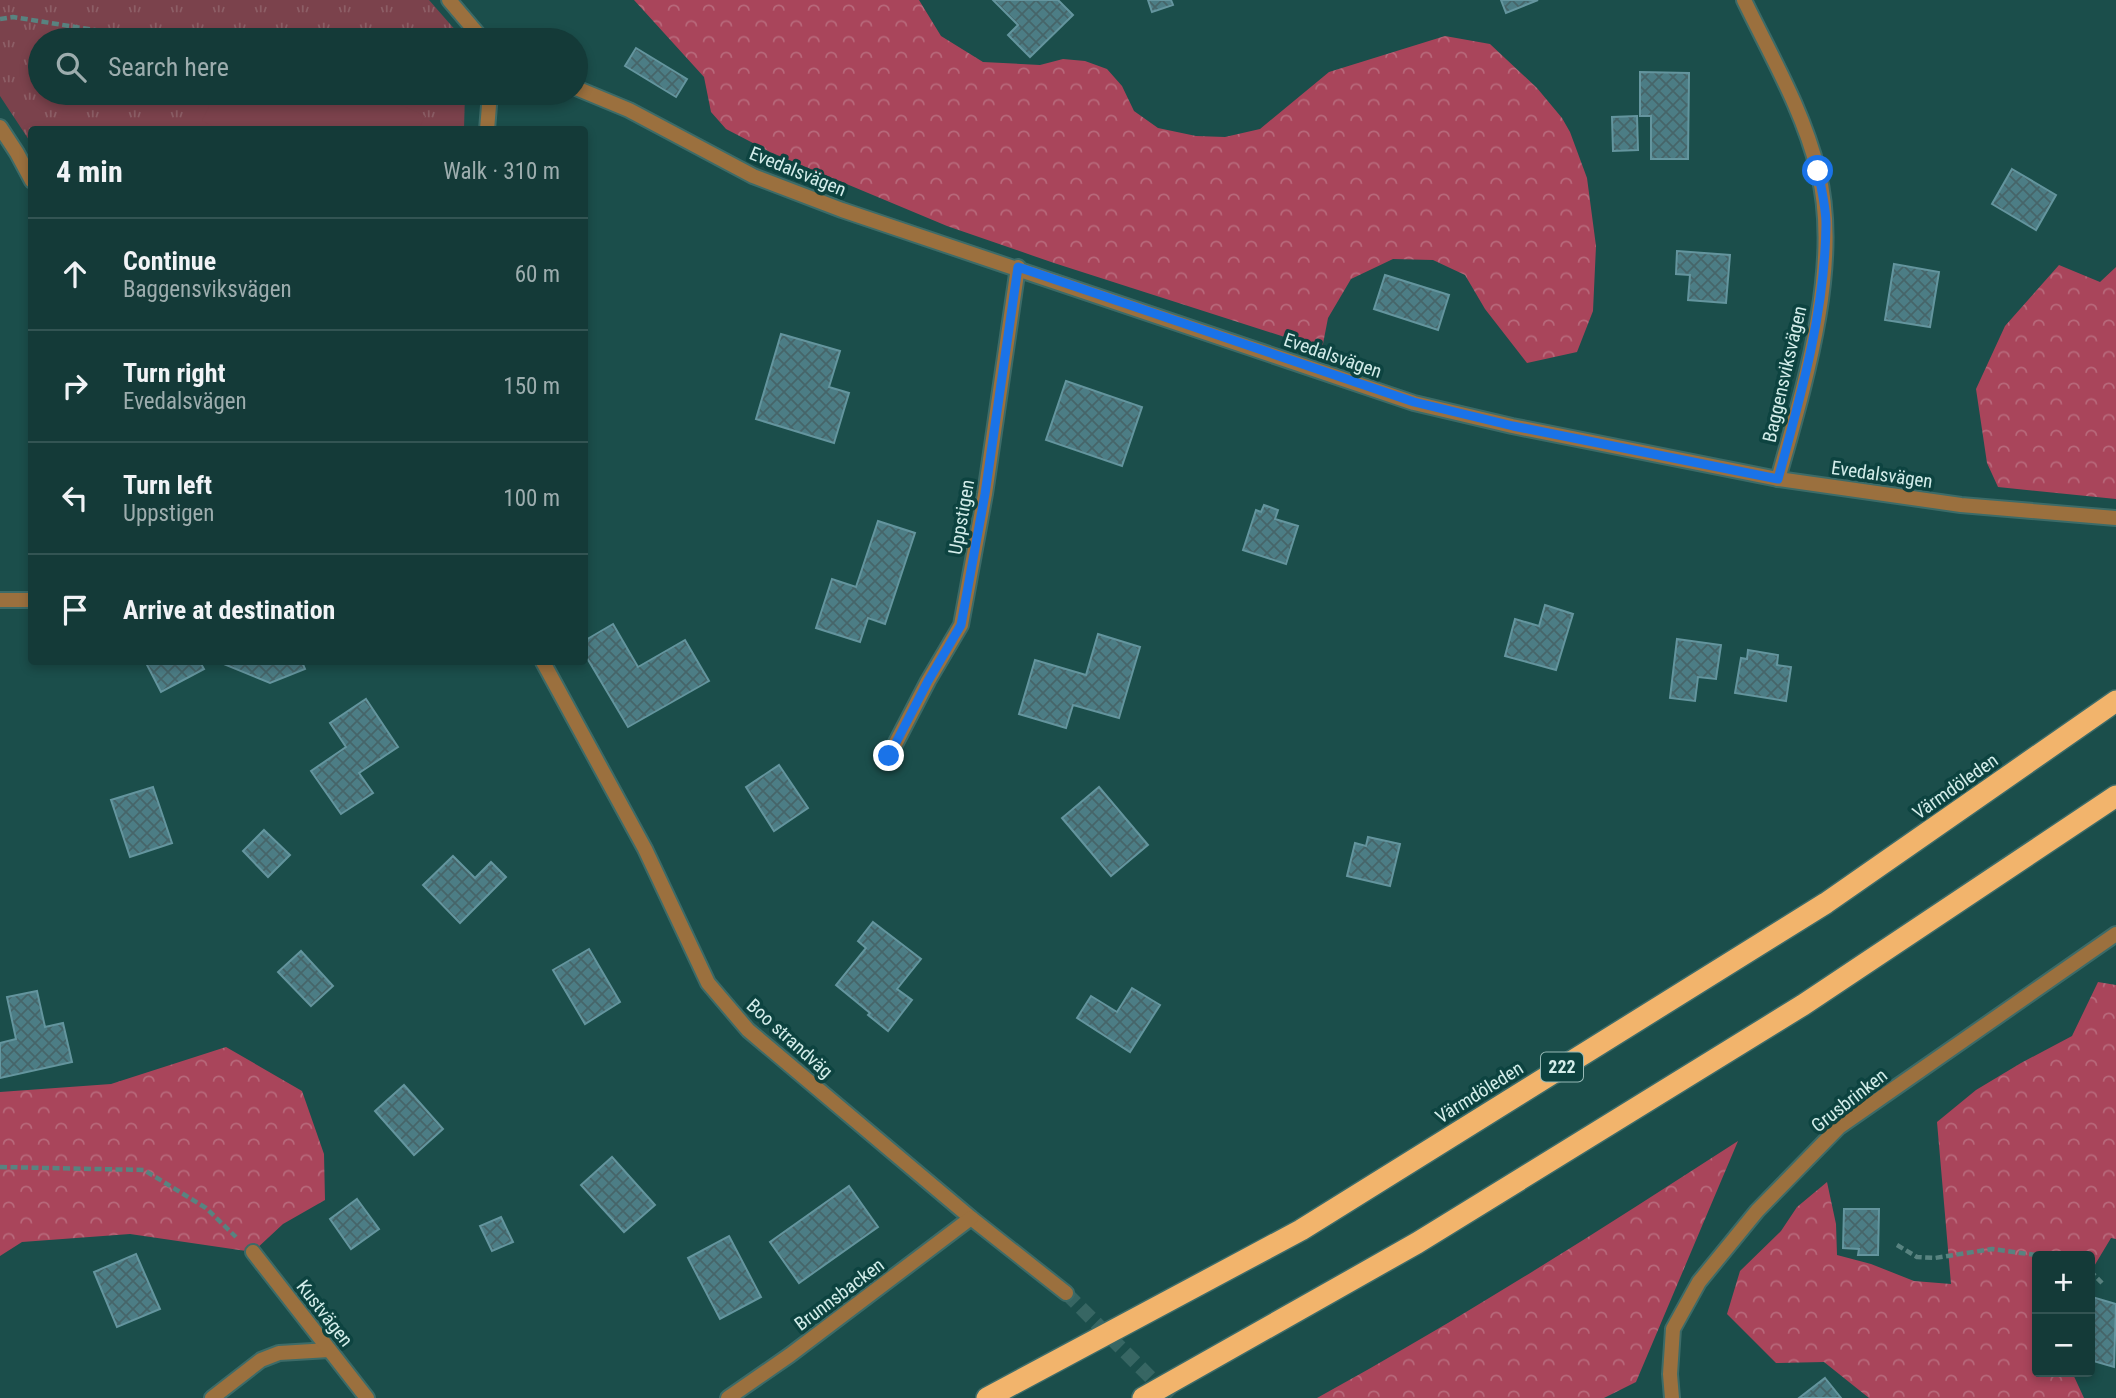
<!DOCTYPE html>
<meta charset="utf-8">
<style>
:root{--surface:#143a38;--page:#214543;--text:#f1f3f6;--muted:#9dadae;--line:#335453}
body{margin:0;font-family:"Roboto Condensed",sans-serif;background:var(--page);color:var(--text)}
.controls{position:absolute;right:21px;bottom:21px;display:grid;overflow:hidden;border-radius:7px;box-shadow:0 4px 10px #0003}
.controls button{width:63px;height:63px;display:grid;place-items:center;padding:0;border:0;border-bottom:2px solid var(--line);background:var(--surface);color:var(--text);font:35px sans-serif}
.stop{position:absolute;width:21px;height:21px;margin:-16px;border:5px solid #1a73e8;border-radius:50%;background:#fff}
.stop.end{background:#1a73e8;border-color:#fff;box-shadow:0 2px 7px #0008}
.list{margin:0;padding:0;list-style:none}
h2{display:flex;justify-content:space-between;align-items:center;height:91px;margin:0;padding:0 28px;font-size:30px}
h2 small{font-size:23px;font-weight:400;color:var(--muted)}
.list li{display:grid;grid-template-columns:46px 1fr auto;gap:21px;align-items:center;box-sizing:border-box;height:112px;padding:0 28px;border-top:2px solid var(--line)}
.list b{display:block;font-size:26px;white-space:nowrap}
.list p{margin:0;font-size:23px;white-space:nowrap;color:var(--muted)}
.list em{font-size:23px;font-style:normal;color:var(--muted)}
.icon{flex:none;width:38px;height:38px;fill:none;stroke:currentColor;stroke-width:2;stroke-linecap:round;stroke-linejoin:round}
.map{position:relative;flex:none;width:2116px;height:1398px;overflow:hidden}
.search{position:absolute;background:var(--surface);box-shadow:0 4px 10px #0003;left:28px;top:28px;width:560px;height:77px;display:flex;align-items:center;gap:18px;box-sizing:border-box;padding:0 24px;border-radius:38px;color:var(--muted);font-size:26px}
.panel{position:absolute;background:var(--surface);box-shadow:0 4px 10px #0003;left:28px;top:126px;width:560px;height:539px;border-radius:7px}
.map>svg:first-child{display:block}
.grass{fill:url(#grass-tufts)}
.forest{fill:url(#forest-crowns)}
.pitch{fill:#7b424c}
.building{fill:url(#building-cross-hatch);stroke:#64959e;stroke-width:2}
.lines{fill:none;stroke-linecap:round;stroke-linejoin:round}
.minor-tunnel{stroke:#376663;stroke-width:14;stroke-dasharray:14 7;stroke-linecap:butt}
.service-casing{stroke:#3c6b68;stroke-width:18}
.minor-casing{stroke:#3c6b68;stroke-width:18}
.motorway-casing{stroke:#3c6b68;stroke-width:24}
.path{stroke:#588380;stroke-width:4.5;stroke-dasharray:7 3.5;stroke-linecap:butt}
.service{stroke:#9b703e;stroke-width:14}
.minor{stroke:#9b703e;stroke-width:14}
.motorway{stroke:#f2b46c;stroke-width:21}
.route{stroke:#1a73e8;stroke-width:9}
.labels{text-anchor:middle;stroke-width:7;stroke-linejoin:round;paint-order:stroke}
.shield{fill:#0d4340;stroke:#98bab7;stroke-width:2}
.shield-label{font-size:18px;font-weight:bold;fill:#d3edea}
.street-label{font-size:19px;fill:#d3edea;stroke:#0d4340}
</style>
<div class="map">
<svg width="2116" height="1398" viewBox="0 0 2116 1398">
<defs>
<pattern id="grass-tufts" width="24" height="20" patternUnits="userSpaceOnUse" patternTransform="scale(1.75)"><rect width="24" height="20" fill="#7b424c"/><path d="M3 7l-1-3M5 7V3M7 7l1-3M15 17l-1-3M17 17v-4M19 17l1-3" fill="none" stroke="#8d5e66"/></pattern>
<pattern id="forest-crowns" width="20" height="18" patternUnits="userSpaceOnUse" patternTransform="scale(1.75)"><rect width="20" height="18" fill="#a9455b"/><path d="M2 6a3 3 0 1 1 6 0M12 15a3 3 0 1 1 6 0" fill="none" stroke="#b8697b"/></pattern>
<pattern id="building-cross-hatch" width="8" height="8" patternUnits="userSpaceOnUse" patternTransform="scale(1.75)"><rect width="8" height="8" fill="#4c7d85"/><path d="M0 0l8 8M0 8l8-8" fill="none" stroke="#466569"/></pattern>
</defs>
<rect width="100%" height="100%" fill="#1b4e4b"/>
<path class="grass" d="M0 0H429L464 40H40V93H465L464 129 32 130 31 141 29 140 0 96Z"/>
<g class="forest">
<path d="M634 0H919L941 36 983 62 1040 65 1063 59 1085 61 1107 69 1122 86 1134 111 1158 128 1196 136 1225 137 1260 129 1329 72 1445 36 1490 44 1537 88 1562 118 1570 132 1587 178 1596 246 1593 311 1577 352 1527 363 1485 309 1465 275 1433 260 1393 259 1351 279 1328 318 1322 349 1054 263 947 226 770 152 726 129 711 112 704 77Z"/>
<path d="M2059 265 2100 282 2116 267V499L1998 487 1987 463 1976 389 2005 326Z"/>
<path d="M2098 982 2116 985V1239L2111 1238 2090 1273V1256H2037V1372H2072L2084 1398H1869L1824 1362 1776 1363 1727 1314 1740 1271 1781 1231 1797 1207 1827 1182 1836 1224 1837 1255 1871 1264 1914 1281 1951 1284 1937 1122 1976 1090 2021 1063 2072 1036Z"/>
<path d="M226 1047 302 1091 324 1154 325 1200 283 1224 253 1252 130 1234 22 1242 0 1256V1092L111 1084Z"/>
<path d="M1738 1141 1636 1382 1604 1398H1317C1461 1319 1600 1230 1738 1141Z"/>
</g>
<path class="pitch" d="M215 93H375L425 116 419 129H220L202 121Z"/>
<g class="building">
<path d="M993 0H1058L1073 15 1030 57 1008 35 1018 25Z"/>
<path d="M1148 0H1171L1173 5 1152 12Z"/>
<path d="M1501 0H1538L1506 13Z"/>
<path d="M636 48 687 79 676 97 625 66Z"/>
<path d="M1640 72 1689 73 1688 159H1651V116H1640Z"/>
<path d="M1637 116 1638 150 1613 151 1612 117Z"/>
<path d="M2012 169 2056 195 2036 230 1992 204Z"/>
<path d="M1677 251 1730 255 1726 303 1688 300 1690 275 1676 274Z"/>
<path d="M1894 264 1939 272 1930 327 1885 320Z"/>
<path d="M1385 275 1449 295 1438 330 1374 309Z"/>
<path d="M781 334 840 351 829 387 849 393 834 443 756 419Z"/>
<path d="M1066 381 1142 407 1122 466 1046 440Z"/>
<path d="M1264 505 1278 510 1275 519 1298 526 1286 564 1243 550 1256 510 1261 512Z"/>
<path d="M878 521 915 533 885 624 868 618 860 642 816 628 832 579 856 587Z"/>
<path d="M1545 605 1573 614 1556 670 1505 656 1515 619 1539 626Z"/>
<path d="M613 624 638 667 685 640 709 681 628 727 584 653V641Z"/>
<path d="M1098 634 1140 647 1119 718 1073 705 1066 728 1019 714 1035 660 1086 675Z"/>
<path d="M1677 639 1721 645 1716 679 1698 677 1695 701 1670 698Z"/>
<path d="M1748 650 1778 655 1777 665 1791 667 1786 701 1735 693 1741 658 1747 659Z"/>
<path d="M148 662H200L204 669 161 692 146 663Z"/>
<path d="M219 662H302L305 669 270 683Z"/>
<path d="M366 699 398 747 359 773 373 793 341 814 311 771 346 747 330 723Z"/>
<path d="M779 765 808 808 774 831 746 787Z"/>
<path d="M153 787 172 843 130 857 111 800Z"/>
<path d="M1099 787 1148 845 1111 876 1062 818Z"/>
<path d="M264 830 290 855 268 877 243 851Z"/>
<path d="M1368 837 1400 844 1390 886 1347 876 1355 843 1366 846Z"/>
<path d="M453 856 475 878 491 862 506 877 460 923 423 885Z"/>
<path d="M873 922 921 959 897 989 912 1000 888 1031 868 1015 870 1013 836 985 866 948 858 941Z"/>
<path d="M589 949 620 1002 585 1024 553 970Z"/>
<path d="M301 951 333 986 311 1006 278 972Z"/>
<path d="M1132 988 1160 1005 1130 1052 1077 1018 1091 996 1117 1012Z"/>
<path d="M37 991 45 1027 63 1023 72 1062 0 1078V1043L16 1039 7 997Z"/>
<path d="M404 1085 443 1129 414 1155 375 1111Z"/>
<path d="M612 1157 655 1205 624 1232 581 1185Z"/>
<path d="M849 1186 878 1227 799 1283 770 1242Z"/>
<path d="M357 1199 379 1229 351 1249 330 1219Z"/>
<path d="M1844 1209H1879L1878 1255H1858L1859 1249 1843 1248Z"/>
<path d="M501 1217 513 1242 492 1251 480 1226Z"/>
<path d="M729 1236 761 1297 720 1319 688 1258Z"/>
<path d="M136 1254 160 1309 117 1327 94 1272Z"/>
<path d="M2092 1297 2116 1304 2114 1367 2090 1360V1306Z"/>
<path d="M1825 1378 1841 1398H1799Z"/>
</g>
<g class="lines">
<path class="minor-tunnel" d="M1066 1293 1171 1398"/>
<defs>
<path id="service" d="M212 1398 261 1360 279 1353 329 1350"/>
<g id="minor">
<path d="M449 0 483 40"/>
<path d="M1744 0C1771 56 1803 110 1818 171 1842 265 1804 387 1778 479"/>
<path d="M576 88 629 110 753 176 842 210 1414 403 1512 426 1778 479 1961 505 2116 518"/>
<path d="M0 127 17 153 32 181"/>
<path d="M487 130 490 93"/>
<path d="M0 600H32"/>
<path d="M543 662 645 849 708 983 748 1030 971 1218 1066 1293"/>
<path d="M889 756 928 681 961 625 985 494 1018 267"/>
<path d="M253 1252 367 1398"/>
<path d="M728 1398 790 1355 971 1218"/>
<path d="M1672 1398 1670 1374 1673 1329 1699 1282 1757 1211 1839 1127 2116 934"/>
</g>
<g id="motorway">
<path d="M987 1398 1301 1230 1826 903 2116 701"/>
<path d="M1143 1398 1417 1243 1803 1005 2116 796"/>
</g>
</defs>
<use href="#service" class="service-casing"/>
<use href="#minor" class="minor-casing"/>
<use href="#motorway" class="motorway-casing"/>
<g class="path">
<path d="M0 19 13 17 132 36 179 40"/>
<path d="M0 1167 144 1170 206 1208 236 1237"/>
<path d="M1897 1245 1917 1257 1935 1258 1992 1249 2043 1256"/>
<path d="M2090 1271 2102 1283"/>
</g>
<use href="#service" class="service"/>
<use href="#minor" class="minor"/>
<use href="#motorway" class="motorway"/>
</g>
<g class="lines">
<path class="route" d="M889 756 928 681 961 625 985 494 1018 267 1414 402 1513 426 1778 479C1801 395 1825 312 1826 224 1826 207 1821 188 1818 171"/>
</g>
<g class="labels">
<rect class="shield" x="1541" y="1052.5" width="42" height="29" rx="5"/>
<g class="shield-label">
<text x="1562" y="1073">222</text>
</g>
<g class="street-label">
<text transform="translate(798 171) rotate(22)" y="7">Evedalsvägen</text>
<text transform="translate(1333 355) rotate(19)" y="7">Evedalsvägen</text>
<text transform="translate(1784 374) rotate(-77)" y="7">Baggensviksvägen</text>
<text transform="translate(1882 474) rotate(8)" y="7">Evedalsvägen</text>
<text transform="translate(961 517) rotate(-80)" y="7">Uppstigen</text>
<text transform="translate(1955 786) rotate(-35)" y="7">Värmdöleden</text>
<text transform="translate(790 1038) rotate(42)" y="7">Boo strandväg</text>
<text transform="translate(1479 1092) rotate(-32)" y="7">Värmdöleden</text>
<text transform="translate(1849 1100) rotate(-38)" y="7">Grusbrinken</text>
<text transform="translate(839 1294) rotate(-37)" y="7">Brunnsbacken</text>
<text transform="translate(325 1313) rotate(52)" y="7">Kustvägen</text>
</g>
</g>
</svg>
<div class="controls">
<button>+</button>
<button>−</button>
</div>
<div class="stop" style="left:1818px;top:171px"></div>
<div class="stop end" style="left:889px;top:756px"></div>
<div class="search"><svg class="icon" aria-label="search" viewBox="0 0 24 24"><circle cx="10" cy="10" r="6"/><path d="M15 15l6 6"/></svg>Search here</div>
<section class="panel">
<h2>4 min<small>Walk · 310 m</small></h2>
<ul class="list">
<li><svg class="icon" aria-label="ahead" viewBox="0 0 24 24"><path d="M12 20V5M6 11l6-6 6 6"/></svg><div><b>Continue</b><p>Baggensviksvägen</p></div><em>60 m</em></li>
<li><svg class="icon" aria-label="right" viewBox="0 0 24 24"><path d="M7 20v-9h11M14 6l5 5-5 5"/></svg><div><b>Turn right</b><p>Evedalsvägen</p></div><em>150 m</em></li>
<li><svg class="icon" aria-label="left" viewBox="0 0 24 24"><path d="M17 20v-9H6M10 6l-5 5 5 5"/></svg><div><b>Turn left</b><p>Uppstigen</p></div><em>100 m</em></li>
<li><svg class="icon" aria-label="arrive" viewBox="0 0 24 24"><path d="M6 21V4h12l-3 4 3 4H6"/></svg><div><b>Arrive at destination</b></div></li>
</ul>
</section>
</div>
